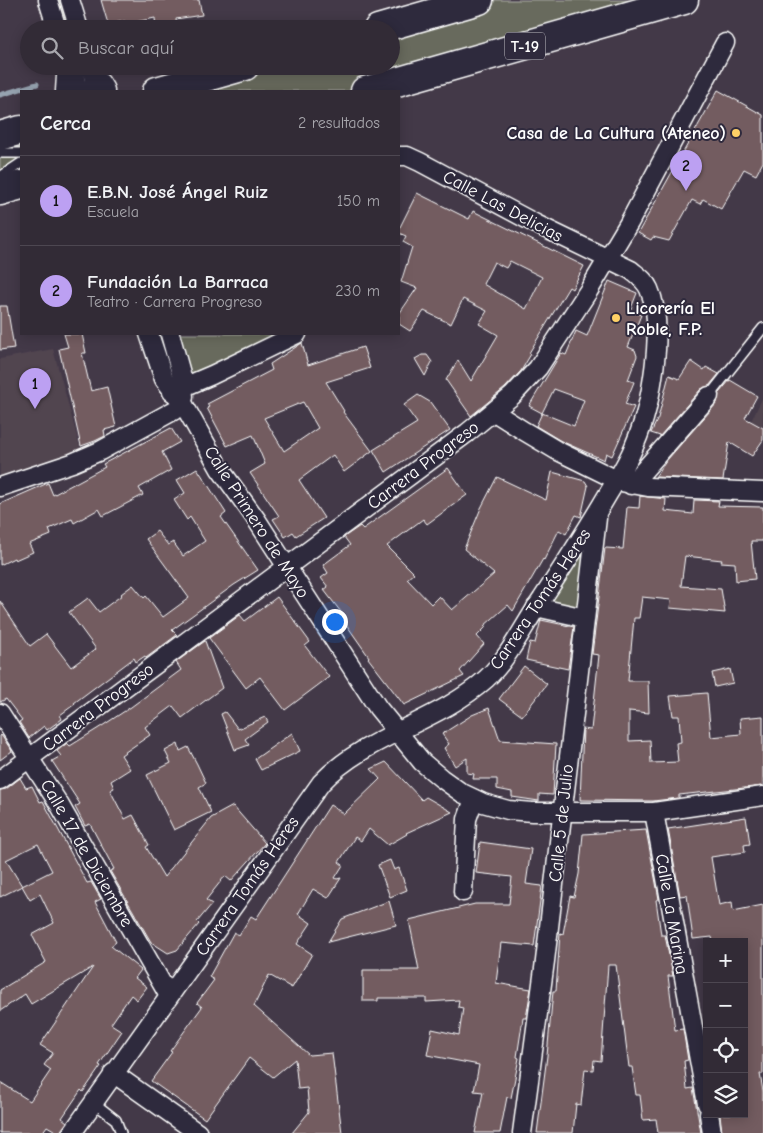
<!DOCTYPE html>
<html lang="es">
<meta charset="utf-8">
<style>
:root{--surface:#322b36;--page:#3d3742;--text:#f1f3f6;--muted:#a8a7ad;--line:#4d4751;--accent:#bca0f2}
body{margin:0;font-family:"Comic Neue",sans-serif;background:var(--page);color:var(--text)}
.controls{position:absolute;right:15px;bottom:15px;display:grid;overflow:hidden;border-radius:0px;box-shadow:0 2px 12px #0003}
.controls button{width:45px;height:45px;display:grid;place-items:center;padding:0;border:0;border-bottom:1px solid var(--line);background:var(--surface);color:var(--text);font:25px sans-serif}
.you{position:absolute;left:334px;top:621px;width:18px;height:18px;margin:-12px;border:4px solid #fff;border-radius:50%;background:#1a73e8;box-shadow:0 0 0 8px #1a73e833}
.badge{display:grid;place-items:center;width:32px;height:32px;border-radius:50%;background:var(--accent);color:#111;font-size:16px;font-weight:700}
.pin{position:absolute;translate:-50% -41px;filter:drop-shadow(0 1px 2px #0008)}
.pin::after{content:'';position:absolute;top:26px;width:18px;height:15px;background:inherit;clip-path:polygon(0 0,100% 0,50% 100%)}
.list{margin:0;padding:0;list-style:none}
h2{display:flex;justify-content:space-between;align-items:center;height:65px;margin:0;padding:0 20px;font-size:21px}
h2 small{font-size:16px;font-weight:400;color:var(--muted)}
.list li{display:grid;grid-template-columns:32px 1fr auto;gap:15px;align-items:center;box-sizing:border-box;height:90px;padding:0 20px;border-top:1px solid var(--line)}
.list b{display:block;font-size:19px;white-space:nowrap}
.list p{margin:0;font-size:16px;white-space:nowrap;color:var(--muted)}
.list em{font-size:16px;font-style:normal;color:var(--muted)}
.icon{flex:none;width:28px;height:28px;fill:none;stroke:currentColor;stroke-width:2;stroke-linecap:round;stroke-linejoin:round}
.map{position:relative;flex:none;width:763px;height:1133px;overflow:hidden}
.search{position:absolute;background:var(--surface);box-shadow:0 2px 12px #0003;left:20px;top:20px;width:380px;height:55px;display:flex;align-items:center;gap:12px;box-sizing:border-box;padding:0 18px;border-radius:28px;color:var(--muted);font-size:19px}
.panel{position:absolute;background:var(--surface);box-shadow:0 2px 12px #0003;left:20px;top:90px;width:380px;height:245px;border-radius:0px}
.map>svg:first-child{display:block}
.built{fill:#514450}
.green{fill:#686b5d;stroke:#b4b5ae}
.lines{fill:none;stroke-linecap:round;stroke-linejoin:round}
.stream{stroke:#96a3b0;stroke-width:5}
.building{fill:#735c61;stroke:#fff;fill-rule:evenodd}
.lane-casing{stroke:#fff;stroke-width:12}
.street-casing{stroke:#fff;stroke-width:21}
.highway-casing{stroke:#fff;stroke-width:31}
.lane{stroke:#2f2a3d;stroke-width:9}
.street{stroke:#2f2a3d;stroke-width:18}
.highway{stroke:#2f2a3d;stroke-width:28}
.poi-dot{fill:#ffd166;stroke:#2f2a3d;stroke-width:2}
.labels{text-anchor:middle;stroke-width:4;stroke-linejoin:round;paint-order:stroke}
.shield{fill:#2f2a3d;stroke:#c1bfc5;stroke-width:1}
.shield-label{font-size:16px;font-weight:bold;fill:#fff}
.poi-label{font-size:18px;font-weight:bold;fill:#fff;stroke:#2f2a3d;text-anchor:end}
.street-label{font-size:18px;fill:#fff;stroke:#2f2a3d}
</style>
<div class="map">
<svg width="763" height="1133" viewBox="0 0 763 1133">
<rect width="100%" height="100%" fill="#433948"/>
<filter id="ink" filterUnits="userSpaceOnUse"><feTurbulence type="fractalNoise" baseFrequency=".02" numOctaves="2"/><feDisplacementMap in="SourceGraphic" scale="10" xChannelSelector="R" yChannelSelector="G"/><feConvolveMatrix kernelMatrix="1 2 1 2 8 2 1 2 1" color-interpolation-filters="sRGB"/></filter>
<g filter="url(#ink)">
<g class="built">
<path d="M53 349 83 458 0 487V359Z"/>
<path d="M763 397V428L751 421Z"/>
</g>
<g class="green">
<path d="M48 0H70L79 29H57Z"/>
<path d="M479 0H684L365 91H157L245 66H391V29Z"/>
<path d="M21 130V185L0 191V136Z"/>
<path d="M149 334H297L172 392Z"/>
<path d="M597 513 585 618 536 607Z"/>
</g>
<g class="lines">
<path class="stream" d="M0 95 37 84"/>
</g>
<g class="building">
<path d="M101 0H199L202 15 176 19 177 29H156L155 18 125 24V21L108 24Z"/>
<path d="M718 90 763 115V162L756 175 744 169 721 209 703 199 700 204 692 200 669 241 653 237 651 240 638 233Z"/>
<path d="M417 193 469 219 473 211 584 266 572 289 569 287 529 353 531 354 521 371 505 388 471 416 446 380 458 360 471 381 498 335 479 324 487 311 463 299 451 324 424 311 410 331 399 324V314L417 288 401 282 412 247 403 242 406 236 399 233V229ZM510 261 542 277 526 309 483 284 494 262 506 268Z"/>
<path d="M609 281 637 293 630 311 641 315 628 347 635 350 637 356 628 380 634 382 625 404 634 407 612 456 606 453 604 460 561 441 536 426 542 413 529 406 561 353 566 355 576 331 587 336ZM554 389 584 400 574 426 542 413Z"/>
<path d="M0 306H7L14 348 0 350Z"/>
<path d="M64 334H82L86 353H82L91 391 107 387 116 427 104 430 105 436 95 441 81 446 59 349 68 347Z"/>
<path d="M302 343 308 365 363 347 370 368 326 382 344 411 343 412 372 451 344 472 333 455 299 480 324 518 296 536 293 532 285 537 273 519 279 516 250 473 265 464 253 435 227 446 207 408 209 407 207 404 272 370 270 364ZM303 402 318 428 284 451 264 418Z"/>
<path d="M422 355H427L432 362 425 376 415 359Z"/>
<path d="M691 361 704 370 706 367 719 374 709 386 701 389 660 436 651 433 658 418 669 375 679 379Z"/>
<path d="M730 380 757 396 745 418 763 428V440L752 456 729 442 723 480 655 477 667 460 717 403 719 393Z"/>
<path d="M418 395 430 402 450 430 386 472 373 450 417 423 404 405Z"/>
<path d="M171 428 180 442 162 452 171 470 139 488 143 495 103 516 99 509 74 523 72 519 49 529 51 535 29 544 33 552 15 560 14 558 0 565V504L48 483 53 495 105 467 103 464Z"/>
<path d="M197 468 226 513 221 517 258 570 234 585 172 630 177 635 146 658 145 656 136 662 134 658 74 703 75 704 60 715 62 719 47 730 44 726 29 738 19 722 22 720 6 699 0 702V601L30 646 46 634 71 667 96 649 69 612 88 598 99 612 122 595 121 594 133 585 144 598 146 596 163 617 189 598 146 539 157 531 168 545 173 542 183 556 205 541 190 517 187 520 174 500 185 493 177 480Z"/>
<path d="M448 468 467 495 427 524 423 519 387 546 414 573 407 579 431 604 439 596 452 610 494 574 464 549 481 508 497 477 546 500 552 472 585 481 588 486 581 517 576 515 566 534 559 530 544 560 543 559 513 611 508 605 484 626 486 627 477 636 484 644 460 671 464 676 404 705 368 658 369 657 341 617 344 616 324 590 328 587 321 578 328 573 323 565 350 545 344 537 360 526 363 529Z"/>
<path d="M640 496 666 499 665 511 693 514 694 500 719 501 718 506 763 507V541H751L755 579 736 581 735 563 721 562 722 560 685 556 681 586 721 589 725 613 670 608 671 600 642 597 639 618H634L628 681H648L649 713 629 711V741L650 740 651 763 678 762 676 743 681 742 679 716H673L670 696 707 693 711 737 741 734 740 718 763 716V786L679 795V798L653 801 580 800 583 729 591 730 599 655 592 654 605 548 623 549 627 507 639 508Z"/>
<path d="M277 597 310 642 305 646 329 677 285 710 260 677 246 688 209 638 240 615 245 621Z"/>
<path d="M541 620 574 627 568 669 526 660 530 642 535 643Z"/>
<path d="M205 641 222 688 182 718 173 706 145 727 150 735 121 755 130 769 111 781 114 788 110 790 125 819 133 815 149 845 146 847 164 877 211 818 233 806 265 843 231 881 225 876 206 900 212 904 197 922 199 924 177 950 168 953 151 942 110 871 114 869 90 824 85 826 75 807 80 804 52 761 61 756 57 751 67 743 70 746 102 726 131 707 181 670 176 662Z"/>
<path d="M524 666 547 684 522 716 499 699Z"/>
<path d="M730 669 733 683 715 687 712 673Z"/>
<path d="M489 708 500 740 556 744 553 795 539 794V801L512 797V792L497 789V779H473L474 774 467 773V758L455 766 444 748 449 744 442 734 472 715Z"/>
<path d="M225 712 238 729 265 717 268 722 245 739 249 745 235 750 221 714Z"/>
<path d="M292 733 300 751 261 770 255 759Z"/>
<path d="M1 735 12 751 0 760V736Z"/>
<path d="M178 744 180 751 188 747 197 764 206 783 199 787 211 812 174 830 147 775 171 763 165 751Z"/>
<path d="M386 762 422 800 426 797 452 812 406 833 407 834 388 845 369 829 361 841 355 837 339 862 343 865 335 878 337 879 341 878 328 898 313 889 298 914 311 923 297 944 312 954 292 988 269 975 254 1006 309 1055 332 1053 342 1133H292L309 1112 307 1088 298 1089 295 1059 273 1077 249 1058 205 1119 151 1081 172 1052 170 1051 202 1007 197 1003 214 980 209 977 234 932 239 935 251 916 256 919 330 805 344 814 380 779 371 769Z"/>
<path d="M20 778 26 788 32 786 40 802 43 801 87 883 91 882 101 899 95 902 116 942 111 946 141 970 135 978 147 987 137 1000 131 995 111 1024 122 1031 99 1065 101 1066 83 1092 81 1090 62 1118 67 1122 59 1133 47 1126 42 1133H0V1082L30 1101 51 1070 44 1065 53 1053 40 1045 93 967 31 1004 25 994 0 1011V990L46 962 32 935 54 923 40 894 30 900 22 886 0 897V790L6 789ZM38 844 52 871 22 886 6 860Z"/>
<path d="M746 817 750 844 744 845 745 852 711 857 719 905 732 902 733 911 763 905V1074H760L763 1091V1133H722L720 1114H744V942H713L712 937 693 939 687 895 680 896 668 829Z"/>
<path d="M646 830 659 899 656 900 661 935H665L673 976H668L675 1030 683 1029 688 1060 684 1061 687 1089 693 1088 701 1133H658L656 1119 643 1120 640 1095H636L632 1067H629L616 965H608L601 1061 594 1060 593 1070 585 1069 581 1105 576 1104 573 1133H537L547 1056 553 991H556L560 933 563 934 570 896 574 897 579 874 583 834Z"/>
<path d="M480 842 531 849 526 884 542 886 534 946 501 943 496 983 531 989 526 1018H523L517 1057 519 1058 511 1098 507 1097 500 1133H475L483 1092 474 1091 479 1065 427 1055 432 1029 459 1035 463 1008 458 1007 459 1000 426 1002V998H378V1001H363V970H419L409 920 475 904H509L512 877 476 873Z"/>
<path d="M390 860 394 870 399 868 407 890 390 897 378 865Z"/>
<path d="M389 901 396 925 328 942 342 919Z"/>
</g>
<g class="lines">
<defs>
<g id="lane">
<path d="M0 153H21"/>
<path d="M0 177 21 163"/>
<path d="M709 396 763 328"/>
<path d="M93 1102 116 1120 121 1133"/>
</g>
<g id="street">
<path d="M48 0 57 29"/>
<path d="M70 0 79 29"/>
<path d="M91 66 98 91"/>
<path d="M149 334 164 379 184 405 220 469 256 519 378 708 422 762 441 778 462 793 483 803 508 810 532 812H654L763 796"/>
<path d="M170 334 182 377 184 397"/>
<path d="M172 392 212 375 297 334"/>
<path d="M494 412 524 431 556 450 621 482 648 487 763 492"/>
<path d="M631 485 709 396"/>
<path d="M0 487 72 463 100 451 184 405"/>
<path d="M536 607 585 618"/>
<path d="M0 713 59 804 169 996"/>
<path d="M0 780 467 433 512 396 538 368 589 290 629 223 725 43"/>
<path d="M654 812 707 1104"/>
<path d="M463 892 467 819 474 799"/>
<path d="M113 1073 198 1133"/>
<path d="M709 1114 712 1133"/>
<path d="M72 1133 321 783C366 735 437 723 486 679 509 658 524 625 542 599 565 564 587 530 608 494 618 478 628 462 635 444 651 407 666 327 649 289 645 280 638 276 631 270L536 224 420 162 407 156H399"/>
<path d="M522 1133 545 961 597 518"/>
</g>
<g id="highway">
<path d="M378 29 479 0"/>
<path d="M97 86 100 91"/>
<path d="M70 91 71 76"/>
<path d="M157 91 245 66"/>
<path d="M365 91 684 0"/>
<path d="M0 136 21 130"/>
<path d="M0 191 21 185"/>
</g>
</defs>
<use href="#lane" class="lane-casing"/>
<use href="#street" class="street-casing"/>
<use href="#highway" class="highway-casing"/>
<use href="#lane" class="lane"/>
<use href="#street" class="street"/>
<use href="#highway" class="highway"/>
</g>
</g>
<g class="poi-dot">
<circle cx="736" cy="133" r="5"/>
<circle cx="616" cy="318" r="5"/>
</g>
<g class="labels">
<rect class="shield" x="505" y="32.5" width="40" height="27" rx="4"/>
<g class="shield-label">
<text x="525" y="52">T-19</text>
</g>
<g class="poi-label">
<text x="726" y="139">Casa de La Cultura (Ateneo)</text>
<text x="626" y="314" text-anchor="start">Licorería El<tspan x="626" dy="21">Roble, F.P.</tspan></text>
</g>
<g class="street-label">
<text transform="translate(503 206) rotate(28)" y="6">Calle Las Delicias</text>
<text transform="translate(423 465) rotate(-37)" y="6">Carrera Progreso</text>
<text transform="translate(257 522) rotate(57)" y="6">Calle Primero de Mayo</text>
<text transform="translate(540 599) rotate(-56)" y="6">Carrera Tomás Heres</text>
<text transform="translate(98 707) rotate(-37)" y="6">Carrera Progreso</text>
<text transform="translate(561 823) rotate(-84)" y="6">Calle 5 de Julio</text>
<text transform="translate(87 853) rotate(60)" y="6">Calle 17 de Diciembre</text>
<text transform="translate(247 886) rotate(-55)" y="6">Carrera Tomás Heres</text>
<text transform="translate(672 914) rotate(80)" y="6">Calle La Marina</text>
</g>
</g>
</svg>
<div class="controls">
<button>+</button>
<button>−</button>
<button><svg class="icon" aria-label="locate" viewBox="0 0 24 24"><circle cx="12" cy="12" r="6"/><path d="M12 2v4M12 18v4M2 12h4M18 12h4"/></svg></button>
<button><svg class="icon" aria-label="layers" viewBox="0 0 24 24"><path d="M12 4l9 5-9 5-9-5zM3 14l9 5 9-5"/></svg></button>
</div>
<div class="you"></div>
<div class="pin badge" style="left:35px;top:409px">1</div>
<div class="pin badge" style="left:686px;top:191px">2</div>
<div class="search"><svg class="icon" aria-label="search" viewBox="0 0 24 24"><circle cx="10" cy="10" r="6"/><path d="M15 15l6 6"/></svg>Buscar aquí</div>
<section class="panel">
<h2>Cerca<small>2 resultados</small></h2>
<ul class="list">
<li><span class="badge">1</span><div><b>E.B.N. José Ángel Ruiz</b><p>Escuela</p></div><em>150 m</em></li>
<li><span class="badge">2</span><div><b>Fundación La Barraca</b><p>Teatro · Carrera Progreso</p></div><em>230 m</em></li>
</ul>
</section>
</div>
